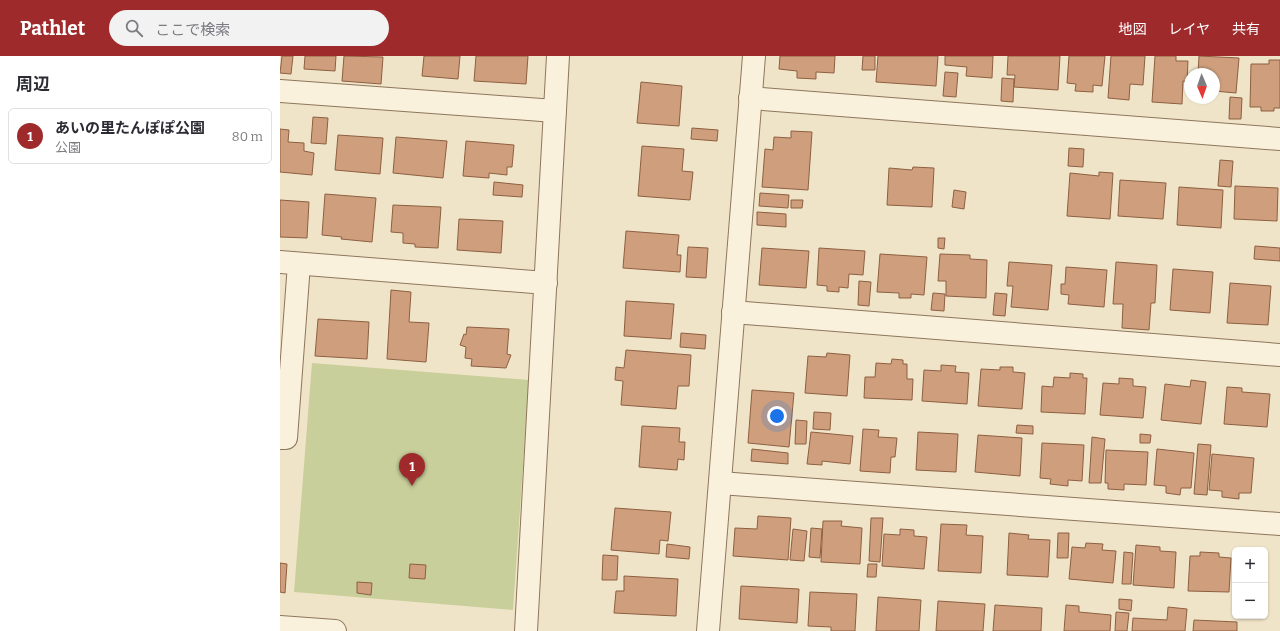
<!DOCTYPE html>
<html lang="ja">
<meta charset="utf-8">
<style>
:root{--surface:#fff;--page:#f2f2f3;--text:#2b2b33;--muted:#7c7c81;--line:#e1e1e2;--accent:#9e2a2b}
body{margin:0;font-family:Bitter,"Noto Sans JP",serif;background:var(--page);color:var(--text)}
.controls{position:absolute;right:12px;bottom:12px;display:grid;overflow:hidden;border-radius:6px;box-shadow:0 1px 3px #0004}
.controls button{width:36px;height:36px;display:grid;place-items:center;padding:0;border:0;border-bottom:1px solid var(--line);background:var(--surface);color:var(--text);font:20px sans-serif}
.compass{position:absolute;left:904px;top:12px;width:36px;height:36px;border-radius:50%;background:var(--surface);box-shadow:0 1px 3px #0004;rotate:178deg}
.you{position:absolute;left:497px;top:360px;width:14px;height:14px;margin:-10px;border:3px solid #fff;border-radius:50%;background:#1a73e8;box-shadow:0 0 0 6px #1a73e833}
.badge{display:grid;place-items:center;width:26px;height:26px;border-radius:50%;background:var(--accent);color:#fff;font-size:13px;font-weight:700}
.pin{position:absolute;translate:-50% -33px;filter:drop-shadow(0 1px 2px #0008)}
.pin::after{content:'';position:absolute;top:21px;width:14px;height:12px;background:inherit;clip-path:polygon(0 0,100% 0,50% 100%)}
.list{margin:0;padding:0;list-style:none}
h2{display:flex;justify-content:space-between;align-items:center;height:52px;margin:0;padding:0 16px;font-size:17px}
h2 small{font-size:13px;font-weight:400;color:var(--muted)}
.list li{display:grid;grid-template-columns:26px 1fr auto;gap:12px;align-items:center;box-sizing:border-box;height:56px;margin:0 8px 8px;padding:0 8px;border:1px solid var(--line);border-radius:6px}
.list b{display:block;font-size:15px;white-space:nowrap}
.list p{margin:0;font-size:13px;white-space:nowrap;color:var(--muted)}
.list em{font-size:13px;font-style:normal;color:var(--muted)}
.icon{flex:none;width:22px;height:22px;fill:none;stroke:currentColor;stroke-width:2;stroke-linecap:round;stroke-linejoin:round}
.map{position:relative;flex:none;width:1000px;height:575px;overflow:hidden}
header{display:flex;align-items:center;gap:24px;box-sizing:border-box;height:56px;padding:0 20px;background:var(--accent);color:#fff}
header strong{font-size:19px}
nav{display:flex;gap:22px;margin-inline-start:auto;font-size:14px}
.search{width:280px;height:36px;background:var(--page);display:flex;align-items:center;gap:10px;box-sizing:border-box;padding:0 14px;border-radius:22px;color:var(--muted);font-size:15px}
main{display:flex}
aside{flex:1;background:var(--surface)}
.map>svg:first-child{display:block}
.green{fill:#c9cf9b}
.building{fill:#cf9f7d;stroke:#8d5f41}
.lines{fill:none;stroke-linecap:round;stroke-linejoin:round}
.street-casing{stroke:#8d765c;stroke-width:24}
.street{stroke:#faf1dc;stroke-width:22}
</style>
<header>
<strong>Pathlet</strong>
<div class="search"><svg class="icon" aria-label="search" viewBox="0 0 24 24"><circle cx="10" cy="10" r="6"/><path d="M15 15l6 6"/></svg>ここで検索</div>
<nav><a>地図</a><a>レイヤ</a><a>共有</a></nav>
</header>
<main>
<aside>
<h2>周辺<small></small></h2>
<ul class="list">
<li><span class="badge">1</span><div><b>あいの里たんぽぽ公園</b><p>公園</p></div><em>80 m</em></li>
</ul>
</aside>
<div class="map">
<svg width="1000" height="575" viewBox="0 0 1000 575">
<rect width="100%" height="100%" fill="#f0e4c8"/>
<path class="green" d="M32 307 249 324 233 554 14 536Z"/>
<g class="building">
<path d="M2 0H13L11 18 0 17Z"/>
<path d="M25 0H56L55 15 24 13Z"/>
<path d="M64 0 103 1 101 28 62 25Z"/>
<path d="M144 0H180L178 23 142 20Z"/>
<path d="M196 0H248L246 28 194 25Z"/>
<path d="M500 0H555L554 17 536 16V23L517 22V15L499 13Z"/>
<path d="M583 0H595V14H582Z"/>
<path d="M598 0H658L656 30 596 26Z"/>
<path d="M665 0H713L712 22 686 20 687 11 665 9Z"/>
<path d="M728 0H780L778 34 734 31 735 19H727Z"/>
<path d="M789 0H825L822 30 813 29V36L795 35 796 28 787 27Z"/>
<path d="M831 0H865L863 29 850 28 849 44 828 42Z"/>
<path d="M875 0H896V5H908L907 26 903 25 902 48 872 46Z"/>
<path d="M919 0 959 2 956 37 934 35V18H918Z"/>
<path d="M989 4H1000V52H994V55H981V51H970L971 8H989Z"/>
<path d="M665 16 678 17 676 41 663 40Z"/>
<path d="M722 22 734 23 733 46 721 45Z"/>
<path d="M361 26 402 30 399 70 357 67Z"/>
<path d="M950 41 962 42 961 63H949Z"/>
<path d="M33 61 48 62 46 88 31 87Z"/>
<path d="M412 72 438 74 437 85 411 83Z"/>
<path d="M0 73 9 74 8 86 24 87V95L34 97 32 119 0 116Z"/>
<path d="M511 75 532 76 528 134 482 131 485 93 493 94 494 81 511 82Z"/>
<path d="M58 79 103 82 100 118 55 114Z"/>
<path d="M116 81 167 85 163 122 113 117Z"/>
<path d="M186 85 234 89 232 111H227V119L209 117V122L183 120Z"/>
<path d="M362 90 404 93 402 115 413 116 410 144 358 140Z"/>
<path d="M789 92 804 93 803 111 788 110Z"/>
<path d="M940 104 953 105 951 131 938 130Z"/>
<path d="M633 111 654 112 652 151 607 149 609 112 632 114Z"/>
<path d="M819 116 833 117 830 163 787 160 790 117 819 120Z"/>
<path d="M840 124 886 127 883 163 838 160Z"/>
<path d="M214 126 243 129 242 141 213 139Z"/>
<path d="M955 130 998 132 997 165 954 163Z"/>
<path d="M899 131 943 134 941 172 897 169Z"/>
<path d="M674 134 686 136 684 153 672 151Z"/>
<path d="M480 137 509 139 508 152 479 150Z"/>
<path d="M45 138 96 142 92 186 61 183 62 181 42 179Z"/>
<path d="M0 144 29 146 27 182 0 181Z"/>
<path d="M511 144H523L522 152H511Z"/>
<path d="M113 149 161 151 158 192 135 191V188L123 187V177L111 176Z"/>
<path d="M477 156 506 158V171L477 169Z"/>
<path d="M179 163 223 165 221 197 177 194Z"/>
<path d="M346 175 399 179 397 199H401L400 216 343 212Z"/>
<path d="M658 182H665L664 193 658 192Z"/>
<path d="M975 190 1000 192V205L974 203Z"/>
<path d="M408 191 428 192 426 222 406 221Z"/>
<path d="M482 192 529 195 526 232 479 229Z"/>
<path d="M539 192 585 195 583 219 569 218 568 232 559 231V236L547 235V230L537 229Z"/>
<path d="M600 198 647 201 644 239 631 238V242H619V237L597 236Z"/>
<path d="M660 198 690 199V203L707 204 706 242 666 240V225H658Z"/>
<path d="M729 206 772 209 768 254 731 251 733 230H727Z"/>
<path d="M836 206 877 209 875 247H871L869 274 842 272 843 248H833Z"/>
<path d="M786 211 827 214 824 251 788 248 789 239 781 238V228H785Z"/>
<path d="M893 213 933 216 930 257 890 254Z"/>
<path d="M579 225 591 226 589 250 578 249Z"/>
<path d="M950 227 991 230 988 269 947 267Z"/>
<path d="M111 234 131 236 129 266 149 267 146 306 107 303Z"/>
<path d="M653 237 665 238 664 255 651 254Z"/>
<path d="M715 237 727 238 725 260 713 259Z"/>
<path d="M346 245 394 248 391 283 344 280Z"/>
<path d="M38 263 89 266 87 303 35 300Z"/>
<path d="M187 271 229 273 227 298 231 299 226 312 191 310 192 303 185 302 186 291 180 289 184 278 186 279Z"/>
<path d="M401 277 426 279 425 293 400 291Z"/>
<path d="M346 294 411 299 409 330H398L396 353 341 349 343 325 335 324 336 311 344 312Z"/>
<path d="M547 297 570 299 567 340 525 337 528 300 546 301Z"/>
<path d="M612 303 623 304V308H627V323H633L632 344 584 342 585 321H595L596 307 611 308Z"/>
<path d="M661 309 676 310 675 316 689 317 687 348 642 345 644 314 661 315Z"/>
<path d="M720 311H733V316L745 317 742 353 698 350 701 313 720 314Z"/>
<path d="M790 317 803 318V322H807L805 358 761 356 762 330 773 331 774 321 790 322Z"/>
<path d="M839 322 853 323V330L866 331 863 362 820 359 823 327 839 328Z"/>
<path d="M911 324 926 326 921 368 881 364 885 328 910 331Z"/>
<path d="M947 331 962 332V336L990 338 987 371 944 368Z"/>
<path d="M472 334 514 337 509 391 468 387Z"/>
<path d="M534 356 551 357 550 374 533 373Z"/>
<path d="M516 364 527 365 526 388H515Z"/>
<path d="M737 369 753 370V378L736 377Z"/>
<path d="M362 370 400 372 399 386H405L404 404 398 403 397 414 359 411Z"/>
<path d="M583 373 599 374 598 381 617 382 615 401H611L610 417 580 415Z"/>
<path d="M531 376 573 380 570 408 542 405V409L527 408Z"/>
<path d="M638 376 678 378 676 416 636 414Z"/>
<path d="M860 378 871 379 870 387H860Z"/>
<path d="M698 379 742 382 740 420 695 416Z"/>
<path d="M812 381 825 383 821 427H809Z"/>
<path d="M762 387 804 389 802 425 788 424V430L770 428 771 423 760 422Z"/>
<path d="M918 388 931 389 927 439 914 438Z"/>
<path d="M472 393 508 397V408L471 405Z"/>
<path d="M877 393 914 397 911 432H901L900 439 886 437V430L874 429Z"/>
<path d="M826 394 868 396 866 429 844 428V434L828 433V427H825Z"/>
<path d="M932 398 974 402 971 437H959V443L942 441V435L929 434Z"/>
<path d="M335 452 391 456 388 485 380 484 379 498 331 494Z"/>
<path d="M478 460 511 462 508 504 453 500 455 472 477 473Z"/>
<path d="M591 462H603L600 506 589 505Z"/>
<path d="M543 465H562L561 470 582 472 580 508 541 506Z"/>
<path d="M661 468 687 469 686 479 703 480 701 517 658 515Z"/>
<path d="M531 472 542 473 540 502 529 501Z"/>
<path d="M513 473 527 475 524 505 510 504Z"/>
<path d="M620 473 634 474V480L647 481 644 513 602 510 604 478 620 479Z"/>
<path d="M729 477 749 479 748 483 770 484 768 521 727 519Z"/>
<path d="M778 477H789L788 502H777Z"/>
<path d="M806 487 823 488 822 494 836 495 833 527 789 523 792 491 805 492Z"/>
<path d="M387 488 410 491 409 503 386 501Z"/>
<path d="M856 489 880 491V495L896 496 894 532 853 529Z"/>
<path d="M844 496 853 497 851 528H842Z"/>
<path d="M920 496 939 497V501L951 502 949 536 908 535 910 500H920Z"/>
<path d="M323 499 338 500 337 524H322Z"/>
<path d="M0 507 7 508 5 537 0 536Z"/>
<path d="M130 508 146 509 145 523 129 522Z"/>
<path d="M588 508H597L596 521H587Z"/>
<path d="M344 520 398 523 396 560 334 557 336 535H344Z"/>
<path d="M77 526 92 527 91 539 77 537Z"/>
<path d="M461 530 519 533 517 567 459 563Z"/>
<path d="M530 536 577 538 575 575H551V571L528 570Z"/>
<path d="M598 541 641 544 639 575H596Z"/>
<path d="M839 543 852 544 851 555 839 553Z"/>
<path d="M658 545 705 548 703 575H656Z"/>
<path d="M715 549 762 552 761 575H713Z"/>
<path d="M786 549 799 550V556L831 559 830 575H784Z"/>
<path d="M888 551 907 553 905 575H852L853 562 887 564Z"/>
<path d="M836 556 849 557 847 575H835Z"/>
<path d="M914 564 957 566V575H913Z"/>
</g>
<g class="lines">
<defs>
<g id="street">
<path d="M0 35 275 55"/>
<path d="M470 42 1000 83"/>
<path d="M0 206 266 227"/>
<path d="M453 256 1000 299"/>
<path d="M0 382H6L19 208"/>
<path d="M440 427 1000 468"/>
<path d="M0 571 55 575"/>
<path d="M246 575 278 0"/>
<path d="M428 575 474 0"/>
</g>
</defs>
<use href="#street" class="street-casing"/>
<use href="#street" class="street"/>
</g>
</svg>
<div class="controls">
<button>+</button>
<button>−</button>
</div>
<svg class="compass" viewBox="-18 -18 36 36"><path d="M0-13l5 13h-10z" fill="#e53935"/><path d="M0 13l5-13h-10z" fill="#7c7c81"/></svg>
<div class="you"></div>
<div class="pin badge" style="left:132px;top:430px">1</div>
</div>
</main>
